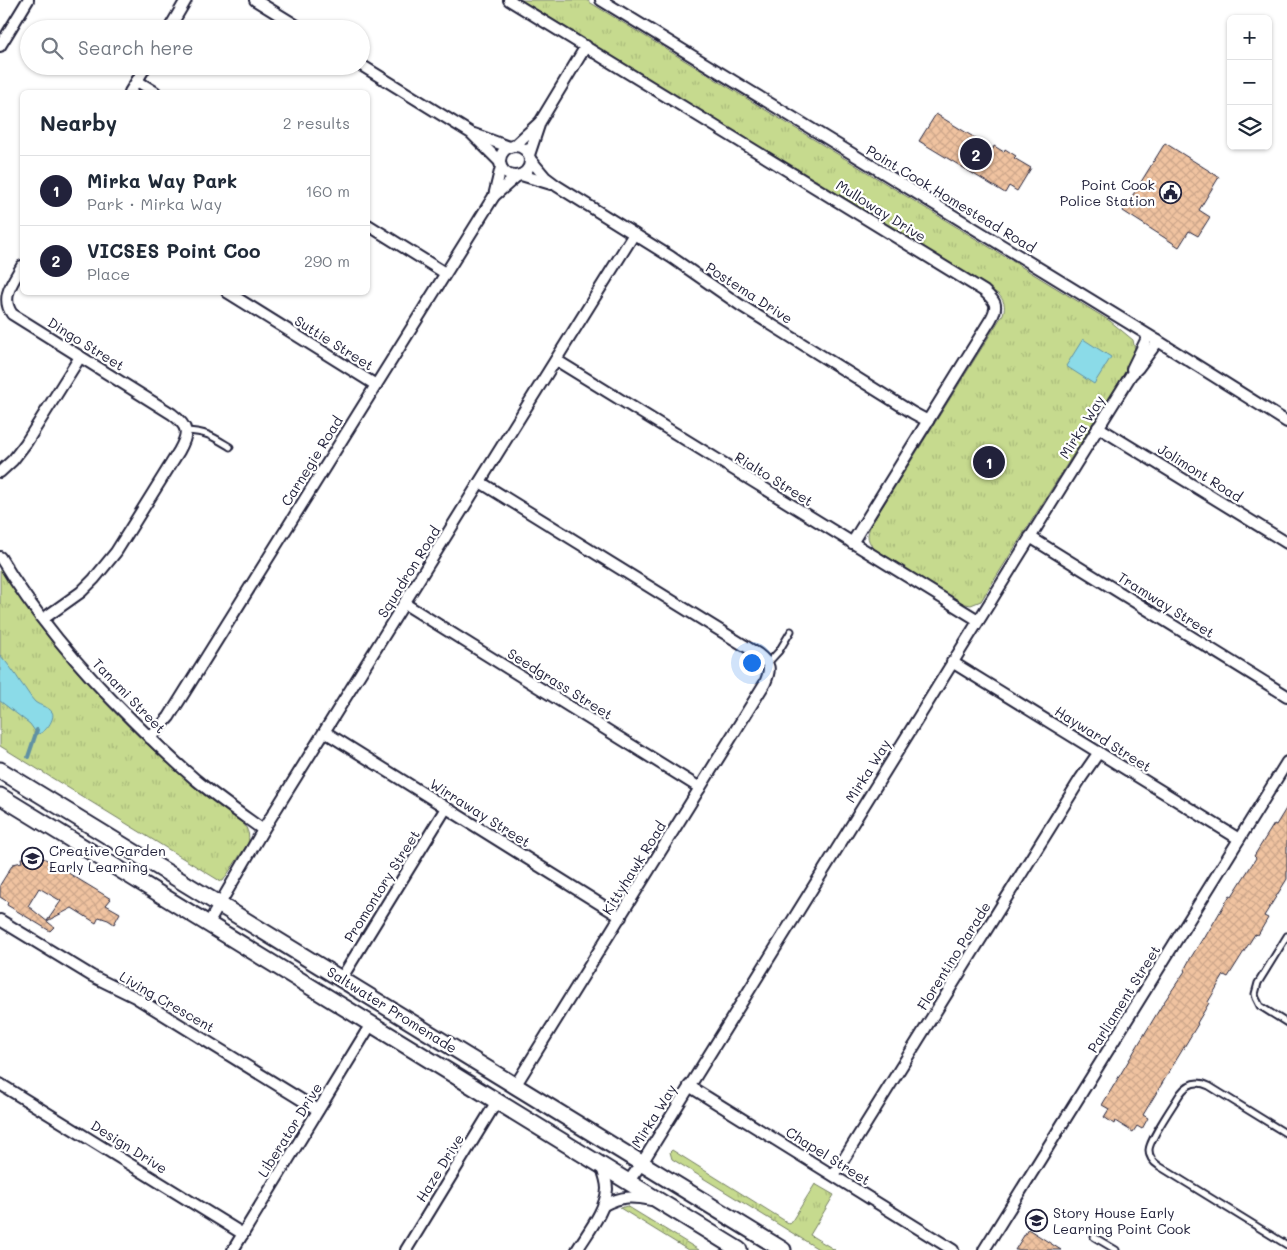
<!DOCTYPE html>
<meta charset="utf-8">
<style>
:root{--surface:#fff;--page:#f2f2f3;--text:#1f2937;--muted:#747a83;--line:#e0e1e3;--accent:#22223b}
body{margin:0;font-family:Mali,sans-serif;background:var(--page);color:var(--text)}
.controls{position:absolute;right:15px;top:15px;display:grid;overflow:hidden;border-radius:8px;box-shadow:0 1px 4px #0004}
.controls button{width:45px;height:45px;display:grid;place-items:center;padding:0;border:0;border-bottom:1px solid var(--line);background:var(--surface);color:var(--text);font:25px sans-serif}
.you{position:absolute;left:751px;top:662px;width:18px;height:18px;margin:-12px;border:4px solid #fff;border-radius:50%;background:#1a73e8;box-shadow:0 0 0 8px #1a73e833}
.badge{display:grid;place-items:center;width:32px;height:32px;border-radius:50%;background:var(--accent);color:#fff;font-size:16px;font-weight:700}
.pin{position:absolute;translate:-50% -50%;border:2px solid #fff;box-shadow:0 1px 5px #0006}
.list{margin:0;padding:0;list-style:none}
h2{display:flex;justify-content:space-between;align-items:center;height:65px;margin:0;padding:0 20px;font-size:21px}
h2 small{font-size:16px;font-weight:400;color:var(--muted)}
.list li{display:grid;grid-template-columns:32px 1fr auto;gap:15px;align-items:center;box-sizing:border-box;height:70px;padding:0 20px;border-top:1px solid var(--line)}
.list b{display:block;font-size:19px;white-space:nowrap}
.list p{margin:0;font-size:16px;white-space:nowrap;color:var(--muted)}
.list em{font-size:16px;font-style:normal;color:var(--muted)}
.icon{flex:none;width:28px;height:28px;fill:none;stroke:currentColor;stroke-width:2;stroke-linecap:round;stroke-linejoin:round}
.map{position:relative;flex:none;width:1287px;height:1250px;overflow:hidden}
.search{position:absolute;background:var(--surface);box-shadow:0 1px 4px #0004;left:20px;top:20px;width:350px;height:55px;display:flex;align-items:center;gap:12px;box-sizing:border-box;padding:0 18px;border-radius:28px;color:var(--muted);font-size:19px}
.panel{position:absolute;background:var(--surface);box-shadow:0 1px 4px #0004;left:20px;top:90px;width:350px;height:205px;border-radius:8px}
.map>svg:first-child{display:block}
.park{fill:url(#park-tufts);stroke:#747e64}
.water{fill:#8bdbe8;stroke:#6191a3}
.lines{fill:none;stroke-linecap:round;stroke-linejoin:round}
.stream{stroke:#6191a3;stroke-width:4}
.building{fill:url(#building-cross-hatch);stroke:#22223b}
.lane-casing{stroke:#22223b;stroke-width:9}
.street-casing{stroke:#22223b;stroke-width:14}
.secondary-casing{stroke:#22223b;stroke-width:19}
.lane{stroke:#fff;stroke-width:5}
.street{stroke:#fff;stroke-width:10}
.secondary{stroke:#fff;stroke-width:15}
.labels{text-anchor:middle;stroke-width:4.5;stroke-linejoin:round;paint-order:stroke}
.poi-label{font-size:14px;fill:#22223b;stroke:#fff;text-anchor:start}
.street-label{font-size:14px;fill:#22223b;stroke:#fff}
</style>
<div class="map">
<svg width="1287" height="1250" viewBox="0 0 1287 1250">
<defs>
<pattern id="park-tufts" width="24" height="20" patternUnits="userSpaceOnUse" patternTransform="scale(1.25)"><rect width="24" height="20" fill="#c6da8e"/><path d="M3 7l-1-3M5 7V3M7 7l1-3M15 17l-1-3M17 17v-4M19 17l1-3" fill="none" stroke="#aabb7b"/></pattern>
<pattern id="building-cross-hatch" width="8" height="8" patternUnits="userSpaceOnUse" patternTransform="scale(1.25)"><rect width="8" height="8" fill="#f0c3a0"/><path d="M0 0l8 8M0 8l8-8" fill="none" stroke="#cea78b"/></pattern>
</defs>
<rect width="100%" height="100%" fill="#fff"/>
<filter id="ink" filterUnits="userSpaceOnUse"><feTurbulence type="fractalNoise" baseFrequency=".02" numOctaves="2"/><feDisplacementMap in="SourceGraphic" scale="10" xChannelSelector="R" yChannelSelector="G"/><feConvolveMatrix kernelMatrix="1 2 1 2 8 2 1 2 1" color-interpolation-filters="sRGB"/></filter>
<g filter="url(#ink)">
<g class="park">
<path d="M521 0H586L1110 321 1133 340 1135 350 1129 366 981 601 971 605 961 603 876 550C867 542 866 535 871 525L1003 314C1006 306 1004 300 998 294Z"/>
<path d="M0 569C19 596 37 623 58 649 112 715 174 773 243 823 248 830 250 835 248 843L223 881H220L0 746Z"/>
<path d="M672 1150 790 1224 815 1184 834 1195 810 1235 835 1250H820L672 1159 670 1152Z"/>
<path d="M627 1206 699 1250H688L620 1208Z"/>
</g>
<g class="water">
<path d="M1083 339 1111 357 1094 384 1066 366Z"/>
<path d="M0 655C8 664 15 673 21 683 26 689 30 697 35 702 40 706 49 707 52 712 56 718 45 734 37 734L30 724 0 701Z"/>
</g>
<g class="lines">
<path class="stream" d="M28 757 37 730"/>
</g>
<g class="building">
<path d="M936 114 993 149 994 146 1004 152 1005 149 1016 156 1014 158 1031 168 1017 191 1009 186 1005 193 919 141Z"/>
<path d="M1165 143 1219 177 1199 210 1210 217 1198 236 1189 231 1179 247 1123 211Z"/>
<path d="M1287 807V879L1264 916 1268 918 1258 935 1255 934 1228 977 1224 975 1208 1002 1209 1003 1197 1023 1198 1024 1143 1115 1148 1118 1142 1129 1137 1126 1133 1132 1115 1121 1114 1124 1104 1117 1109 1109 1102 1105 1162 1005 1185 971 1184 970 1190 959 1203 938 1204 939 1230 895 1232 896 1256 858 1254 856 1274 824 1276 825Z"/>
<path d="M32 856 33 859 42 857 111 899 106 905 120 913 114 924 108 920 99 917 96 923 72 908 47 921 61 901 39 888 28 906 54 927 50 931 7 905 8 902 0 897V885L13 864 22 862 21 858Z"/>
<path d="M1028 1229 1061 1250H1015Z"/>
</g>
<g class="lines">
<defs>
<g id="lane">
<path d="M186 431C207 432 212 436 230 447"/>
<path d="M768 663 779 651 791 631"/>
<path d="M1287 936 1258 983 1255 994 1256 998 1260 1006 1287 1023"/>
<path d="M1287 1134 1209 1086C1197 1080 1188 1083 1180 1094 1174 1104 1149 1140 1149 1150 1149 1157 1153 1162 1159 1166L1287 1245"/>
<path d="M1094 1237 1116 1250"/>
</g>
<g id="street">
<path d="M255 0 302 29"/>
<path d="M509 0 984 291C995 301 999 305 991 319L852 543"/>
<path d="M601 0 1158 341 1287 422"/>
<path d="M169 29 186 0"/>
<path d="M0 46 28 0"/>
<path d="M361 65 471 133 500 162"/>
<path d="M137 81 155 92"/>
<path d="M130 92 146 66"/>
<path d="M474 134 509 147"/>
<circle cx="515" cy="161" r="15"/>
<path d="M514 146 539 123"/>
<path d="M529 155 540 122 586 46"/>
<path d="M530 159 545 177 557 186 671 257 740 305 913 413 928 421"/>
<path d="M521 175 551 184"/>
<path d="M494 196 501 167"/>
<path d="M368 225 445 273"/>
<path d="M22 266C13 282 0 297 12 314L172 414C189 427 189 433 179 451L116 552 94 579 81 592 43 619"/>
<path d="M227 292 376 385"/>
<path d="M556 360 978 620"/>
<path d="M1132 369 1148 336"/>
<path d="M1098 427 1287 543"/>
<path d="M0 472 13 460 26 443 80 357"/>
<path d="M480 482 758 654C771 664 771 669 765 683L515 1086"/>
<path d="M1030 537 1287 696"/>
<path d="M0 557C36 617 82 671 132 720 153 741 174 761 196 780 218 798 241 814 263 830"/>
<path d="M405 604 700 788"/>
<path d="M952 662 1239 839"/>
<path d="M325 732 621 917"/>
<path d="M150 738 169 717 494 196 517 176"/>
<path d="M0 920 92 976 135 997 318 1110"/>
<path d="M208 924 263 830 634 234"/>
<path d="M341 979 446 808"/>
<path d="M0 1084 243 1234"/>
<path d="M689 1086 953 1250"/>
<path d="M834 1175 1081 778 1099 752"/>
<path d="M628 1182 642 1163 1131 375 1138 368 1158 341"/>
<path d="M604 1205C622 1196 632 1196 651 1200"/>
<path d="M233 1250 371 1024"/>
<path d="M406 1250 497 1101"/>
<path d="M577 1250C588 1232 606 1210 607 1189 607 1181 604 1173 601 1165"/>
<path d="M984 1250 1287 762"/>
</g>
<g id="secondary">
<path d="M0 770 783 1250"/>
<path d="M0 796 739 1250"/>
</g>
</defs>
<use href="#lane" class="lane-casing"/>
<use href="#street" class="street-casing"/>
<use href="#secondary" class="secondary-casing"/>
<use href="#lane" class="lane"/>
<use href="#street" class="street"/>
<use href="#secondary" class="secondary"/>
</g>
</g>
<defs>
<symbol id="civic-ring" viewBox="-11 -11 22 22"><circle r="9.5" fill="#fff" stroke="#22223b" stroke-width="1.5"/><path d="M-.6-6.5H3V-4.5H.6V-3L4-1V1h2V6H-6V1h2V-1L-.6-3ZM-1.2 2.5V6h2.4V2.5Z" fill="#22223b"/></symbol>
<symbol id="school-ring" viewBox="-11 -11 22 22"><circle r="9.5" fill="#fff" stroke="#22223b" stroke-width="1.5"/><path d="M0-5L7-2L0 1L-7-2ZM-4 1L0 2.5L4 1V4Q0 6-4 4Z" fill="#22223b"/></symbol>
</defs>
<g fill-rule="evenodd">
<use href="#civic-ring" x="1158" y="180" width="25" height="25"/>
<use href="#school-ring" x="20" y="846" width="25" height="25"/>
<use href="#school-ring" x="1024" y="1208" width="25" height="25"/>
</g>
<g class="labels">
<g class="poi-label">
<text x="1155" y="190" text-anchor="end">Point Cook<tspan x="1155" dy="16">Police Station</tspan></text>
<text x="49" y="856">Creative Garden<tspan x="49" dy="16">Early Learning</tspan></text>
<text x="1053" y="1218">Story House Early<tspan x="1053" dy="16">Learning Point Cook</tspan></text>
</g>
<g class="street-label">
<text transform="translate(951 199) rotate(31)" y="5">Point Cook Homestead Road</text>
<text transform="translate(881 211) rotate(32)" y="5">Mulloway Drive</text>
<text transform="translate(749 293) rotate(33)" y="5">Postema Drive</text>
<text transform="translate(334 343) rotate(32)" y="5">Suttie Street</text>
<text transform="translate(86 344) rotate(32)" y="5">Dingo Street</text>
<text transform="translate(1082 427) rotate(-58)" y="5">Mirka Way</text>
<text transform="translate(312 461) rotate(-58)" y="5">Carnegie Road</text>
<text transform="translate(1200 473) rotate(32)" y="5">Jolimont Road</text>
<text transform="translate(774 479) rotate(32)" y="5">Rialto Street</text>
<text transform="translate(409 572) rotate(-58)" y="5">Squadron Road</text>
<text transform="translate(1166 605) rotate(32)" y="5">Tramway Street</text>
<text transform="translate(560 684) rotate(32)" y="5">Seedgrass Street</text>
<text transform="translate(129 696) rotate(46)" y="5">Tanami Street</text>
<text transform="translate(1103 739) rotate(32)" y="5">Hayward Street</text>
<text transform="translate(868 771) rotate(-58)" y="5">Mirka Way</text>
<text transform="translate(480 813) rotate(32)" y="5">Wirraway Street</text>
<text transform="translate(634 868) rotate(-58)" y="5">Kittyhawk Road</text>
<text transform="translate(382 886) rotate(-58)" y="5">Promontory Street</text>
<text transform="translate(954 956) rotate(-58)" y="5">Florentino Parade</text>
<text transform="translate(1124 999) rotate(-58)" y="5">Parliament Street</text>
<text transform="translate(167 1002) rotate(30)" y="5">Living Crescent</text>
<text transform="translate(392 1010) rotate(32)" y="5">Saltwater Promenade</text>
<text transform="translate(654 1116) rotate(-58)" y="5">Mirka Way</text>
<text transform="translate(290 1130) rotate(-58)" y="5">Liberator Drive</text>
<text transform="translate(129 1147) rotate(32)" y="5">Design Drive</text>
<text transform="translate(828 1156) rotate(32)" y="5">Chapel Street</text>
<text transform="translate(440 1168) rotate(-58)" y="5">Haze Drive</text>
</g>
</g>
</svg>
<div class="controls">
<button>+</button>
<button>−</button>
<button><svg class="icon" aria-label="layers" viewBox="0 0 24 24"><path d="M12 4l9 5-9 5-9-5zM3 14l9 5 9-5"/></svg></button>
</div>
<div class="you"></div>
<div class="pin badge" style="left:989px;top:462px">1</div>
<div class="pin badge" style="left:976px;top:154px">2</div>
<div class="search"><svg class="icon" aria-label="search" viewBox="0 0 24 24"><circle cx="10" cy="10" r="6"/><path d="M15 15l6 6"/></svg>Search here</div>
<section class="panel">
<h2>Nearby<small>2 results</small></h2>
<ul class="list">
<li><span class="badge">1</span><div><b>Mirka Way Park</b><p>Park · Mirka Way</p></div><em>160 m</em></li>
<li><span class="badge">2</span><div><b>VICSES Point Coo</b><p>Place</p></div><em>290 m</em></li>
</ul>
</section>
</div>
